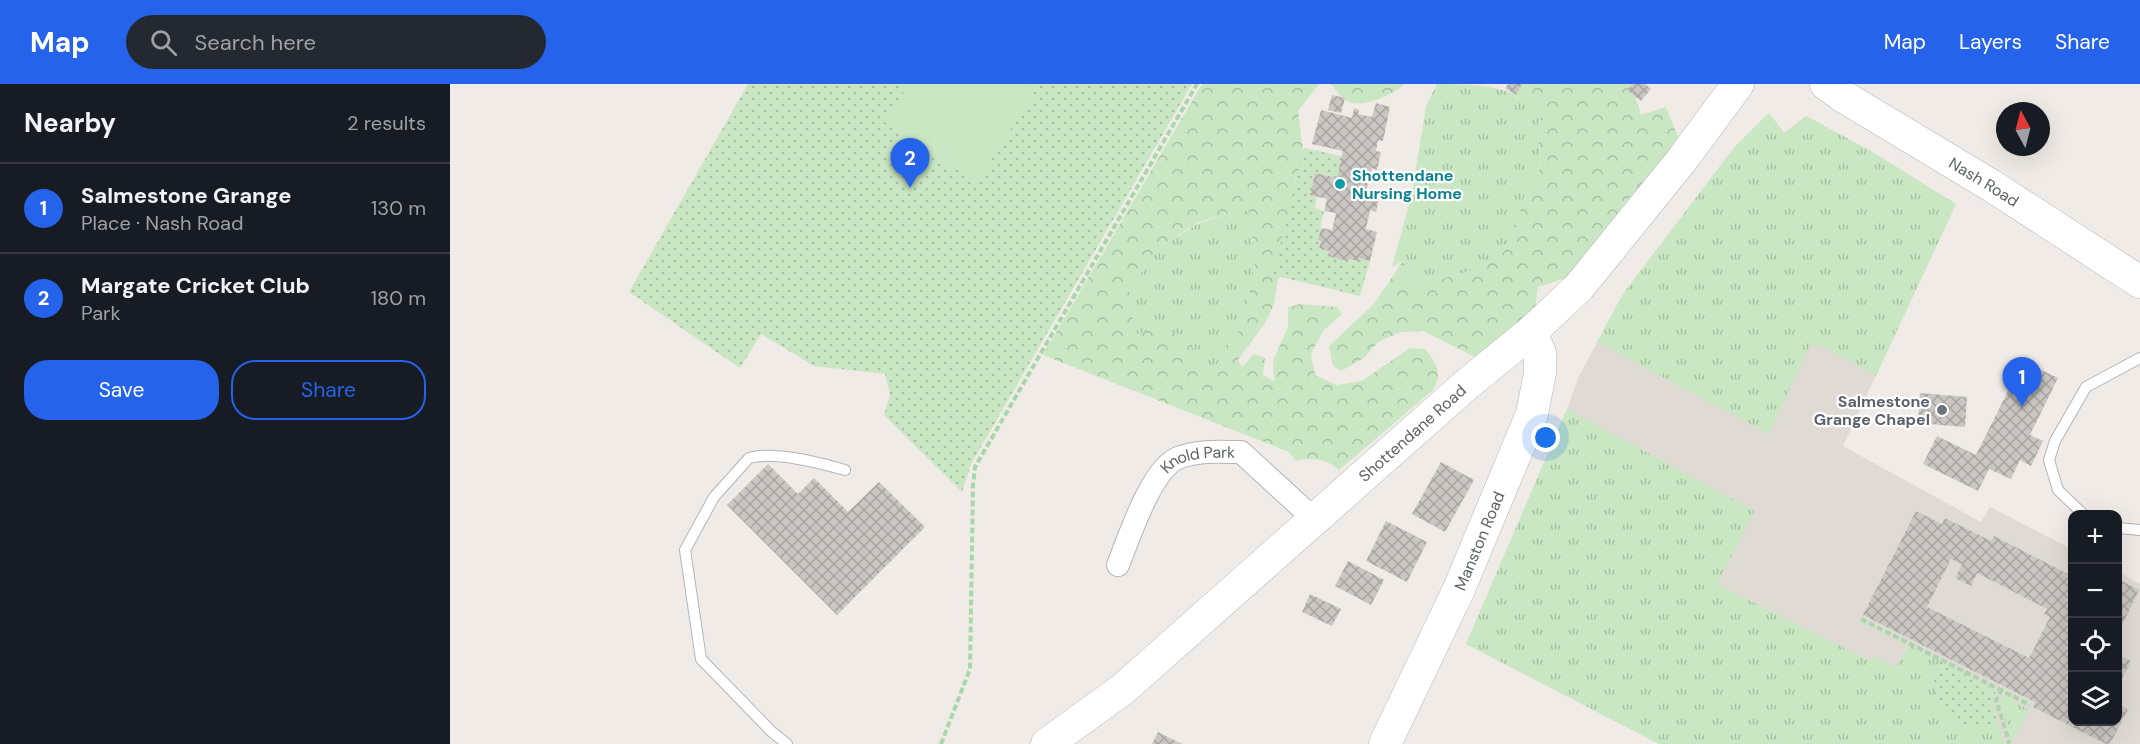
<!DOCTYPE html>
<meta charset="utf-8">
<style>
:root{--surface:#171b24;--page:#242831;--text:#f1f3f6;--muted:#9ea1a6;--line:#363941;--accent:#2563eb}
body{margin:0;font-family:"DM Sans",sans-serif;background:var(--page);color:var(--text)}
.controls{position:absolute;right:18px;bottom:18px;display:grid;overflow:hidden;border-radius:12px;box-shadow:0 6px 24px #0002}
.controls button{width:54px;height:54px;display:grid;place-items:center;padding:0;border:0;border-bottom:2px solid var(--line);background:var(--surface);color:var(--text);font:30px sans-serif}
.compass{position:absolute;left:1546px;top:18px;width:54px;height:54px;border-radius:50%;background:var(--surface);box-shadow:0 6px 24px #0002;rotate:353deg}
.you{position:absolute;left:1096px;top:354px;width:21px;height:21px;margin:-15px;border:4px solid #fff;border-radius:50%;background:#1a73e8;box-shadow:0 0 0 9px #1a73e833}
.badge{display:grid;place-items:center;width:39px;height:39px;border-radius:50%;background:var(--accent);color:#fff;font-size:20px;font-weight:700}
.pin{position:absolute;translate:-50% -50px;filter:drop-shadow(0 2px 3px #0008)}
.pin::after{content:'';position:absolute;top:32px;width:21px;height:18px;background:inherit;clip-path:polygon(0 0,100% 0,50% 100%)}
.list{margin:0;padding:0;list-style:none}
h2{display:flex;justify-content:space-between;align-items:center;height:78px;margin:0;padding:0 24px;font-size:26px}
h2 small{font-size:20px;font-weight:400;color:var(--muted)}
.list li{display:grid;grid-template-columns:39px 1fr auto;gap:18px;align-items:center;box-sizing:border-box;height:90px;padding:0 24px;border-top:2px solid var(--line)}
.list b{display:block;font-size:22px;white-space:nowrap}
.list p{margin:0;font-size:20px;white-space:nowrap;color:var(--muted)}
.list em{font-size:20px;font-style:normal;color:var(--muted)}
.actions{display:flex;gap:12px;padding:18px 24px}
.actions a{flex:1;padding:14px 0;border:2px solid var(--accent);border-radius:24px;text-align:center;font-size:21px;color:var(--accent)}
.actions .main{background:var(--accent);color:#fff}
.icon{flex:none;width:33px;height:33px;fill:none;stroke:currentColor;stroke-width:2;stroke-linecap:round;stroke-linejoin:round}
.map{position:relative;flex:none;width:1690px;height:660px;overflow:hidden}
header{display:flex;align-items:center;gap:36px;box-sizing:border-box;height:84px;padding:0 30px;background:var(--accent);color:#fff}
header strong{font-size:28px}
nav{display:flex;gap:33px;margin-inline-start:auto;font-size:21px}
.search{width:420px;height:54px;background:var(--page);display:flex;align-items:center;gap:15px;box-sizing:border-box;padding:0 21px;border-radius:33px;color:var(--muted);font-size:22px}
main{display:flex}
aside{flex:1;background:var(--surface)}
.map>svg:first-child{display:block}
.education{fill:#dfdbd4}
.grass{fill:url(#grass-tufts)}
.forest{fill:url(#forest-crowns);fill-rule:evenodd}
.park{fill:url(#park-dots)}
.pitch{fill:#cae7c3}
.building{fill:url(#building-cross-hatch);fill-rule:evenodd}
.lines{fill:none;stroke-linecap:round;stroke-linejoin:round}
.lane-casing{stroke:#b1b5b8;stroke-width:12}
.street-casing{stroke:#b1b5b8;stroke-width:24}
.secondary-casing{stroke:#b2b7ba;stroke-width:33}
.path{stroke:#a6d8a9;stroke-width:4;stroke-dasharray:6 3;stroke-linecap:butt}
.lane{stroke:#fff;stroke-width:10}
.street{stroke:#fff;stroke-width:22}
.secondary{stroke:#fff;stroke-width:32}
.culture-dot{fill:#0f9aa8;stroke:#fff;stroke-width:2}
.worship-dot{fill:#6b7280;stroke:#fff;stroke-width:2}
.labels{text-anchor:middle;stroke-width:4.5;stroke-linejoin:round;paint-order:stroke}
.culture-label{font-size:16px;font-weight:bold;fill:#0d838f;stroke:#fff;text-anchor:start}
.street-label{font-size:16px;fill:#5d6366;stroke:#fff}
.worship-label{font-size:16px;font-weight:bold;fill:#5b616d;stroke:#fff;text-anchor:end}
</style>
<header>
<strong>Map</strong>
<div class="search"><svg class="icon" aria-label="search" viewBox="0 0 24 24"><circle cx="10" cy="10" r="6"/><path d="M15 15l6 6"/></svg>Search here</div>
<nav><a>Map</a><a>Layers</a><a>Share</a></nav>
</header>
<main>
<aside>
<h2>Nearby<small>2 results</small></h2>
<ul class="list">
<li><span class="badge">1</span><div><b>Salmestone Grange</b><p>Place · Nash Road</p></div><em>130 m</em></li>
<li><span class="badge">2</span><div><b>Margate Cricket Club</b><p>Park</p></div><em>180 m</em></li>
</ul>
<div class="actions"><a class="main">Save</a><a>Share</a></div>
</aside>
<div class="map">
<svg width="1690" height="660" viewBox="0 0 1690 660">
<defs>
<pattern id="grass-tufts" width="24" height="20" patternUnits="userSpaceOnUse" patternTransform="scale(1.5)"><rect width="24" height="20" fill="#cae7c3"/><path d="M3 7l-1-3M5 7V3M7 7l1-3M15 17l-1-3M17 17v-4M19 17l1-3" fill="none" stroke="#a7bfa2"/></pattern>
<pattern id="forest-crowns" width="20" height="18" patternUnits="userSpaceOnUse" patternTransform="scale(1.5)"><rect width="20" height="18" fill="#cae7c3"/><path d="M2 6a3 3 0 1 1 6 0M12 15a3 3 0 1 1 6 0" fill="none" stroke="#a7bfa2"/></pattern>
<pattern id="park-dots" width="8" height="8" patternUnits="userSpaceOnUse" patternTransform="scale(1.5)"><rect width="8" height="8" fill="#cae7c3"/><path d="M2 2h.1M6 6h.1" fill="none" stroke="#a7bfa2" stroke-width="1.8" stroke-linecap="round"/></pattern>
<pattern id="building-cross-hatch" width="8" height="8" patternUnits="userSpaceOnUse" patternTransform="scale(1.5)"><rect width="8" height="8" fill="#cac6c2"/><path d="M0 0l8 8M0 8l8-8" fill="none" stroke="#a7a4a1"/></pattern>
</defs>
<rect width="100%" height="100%" fill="#f0ebe6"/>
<path class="education" d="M1319 29 1334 49 1356 32 1419 66 1506 120 1393 362 1531 438 1540 423 1622 465V638H1668V488L1690 500V660H1209L1016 560 1117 325 1129 292 1173 210 1283 65Z"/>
<g class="grass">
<path d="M987 0C1014 0 1042 0 1066 11L1067 17 1080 11 1091 13 1094 24 1088 44 1091 83 1074 113 1064 150 1051 172 1028 185 995 194 963 199 953 177 942 183 962 109 976 22Z"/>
<path d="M1319 29 1334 49 1356 32 1419 66 1506 120 1426 292 1371 261H1360L1319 350 1147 258 1173 210 1283 65Z"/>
<path d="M799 126 805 178 794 239 759 292 753 295 746 284 740 258 676 255 683 237 679 207 706 166 747 140 785 127Z"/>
<path d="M1117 325 1305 427 1267 500 1420 577 1423 572 1446 583 1458 561 1489 577C1471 620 1505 655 1548 639L1555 660H1209L1016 560Z"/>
<path d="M1554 611 1579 626 1564 655 1561 654 1550 617Z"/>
</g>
<g class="forest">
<path d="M752 0H869L848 27 854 74 845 98 848 120 840 181 828 195 824 220 815 239 788 276 792 283 804 270 815 274 813 291 824 297 823 277 838 243V223L850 220 887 223 892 230 873 247 861 270 865 291 886 301 912 297 960 264 975 265C986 278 993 289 983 306L889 386C876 375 863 373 846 377L839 368 593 271ZM785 127H799L805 178 794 239 759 292 753 295 746 284 740 258 713 242 676 254 683 237 679 207 706 166 747 139Z"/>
<path d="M881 0H955C944 10 917 22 902 19 893 17 886 7 881 0Z"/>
<path d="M1072 0H1189L1185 12 1191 31 1216 23 1229 56 1208 87 1178 115 1119 193 1088 203 1085 223 1034 273H1025L973 247 951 248 928 258 914 274 891 287 883 282 879 262 923 221 953 177 963 199 995 194 1028 185 1051 172 1064 150 1074 113 1091 83 1088 44 1094 24 1090 13 1080 11 1067 17 1066 11Z"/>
</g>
<g class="park">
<path d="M298 0H742L521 380 512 408 434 331 440 311 435 290 364 282 311 250 290 284 179 208Z"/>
<path d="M854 64 892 72 887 94 865 89 860 111 867 113 865 124 874 127 868 156 871 157 869 164 879 167 878 172 907 177 908 174 920 177 910 212 823 191Z"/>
<path d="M1489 577 1546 607 1542 615 1548 639C1505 655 1471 621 1489 577Z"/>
</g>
<path class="pitch" d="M459 0H575L586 6 527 99 434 38Z"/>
<g class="building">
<path d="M1058 0H1072L1066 11 1055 4Z"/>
<path d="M1183 0H1195L1201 5 1191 17 1177 6Z"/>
<path d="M882 11 895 14 891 29 878 26Z"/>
<path d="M926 19 940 23 933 57 928 56 926 67 931 68 927 86 922 84 916 106 930 109 926 128 920 126 916 145 927 148 920 177 908 174V177L899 175 898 177 878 172 879 167 869 164 871 157 868 156 871 144 882 146 886 129 874 127 877 115 860 111 865 89 887 94 893 67 862 60 871 26 902 34 904 24 909 26 908 30 922 33Z"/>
<path d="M1573 277 1608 294 1580 351 1593 357 1581 382 1570 376 1561 395 1539 385 1528 407 1473 380 1487 352 1526 371Z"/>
<path d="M1470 309 1517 313 1515 343 1468 339Z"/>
<path d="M991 378 1024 396 995 448 962 430Z"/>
<path d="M318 380 348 410 364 394 398 428 429 398 475 443 387 531 277 421Z"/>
<path d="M1466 427 1492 440 1495 434 1541 457 1544 452 1622 492V638H1668V620L1678 625 1660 660H1656L1583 623 1585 618 1413 531ZM1501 475 1512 480 1505 494 1521 502 1527 489 1597 525 1594 530 1600 533 1579 574 1477 523Z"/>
<path d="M936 437 977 458 957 498 916 477Z"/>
<path d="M898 477 934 496 921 521 885 502Z"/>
<path d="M1668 495 1689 506 1668 549Z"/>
<path d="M860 510 891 525 882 542 852 528Z"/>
<path d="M1668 571 1681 577 1668 603Z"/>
<path d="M708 648 732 660H702Z"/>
</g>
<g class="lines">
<defs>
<g id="lane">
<path d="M1633 430 1608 406 1599 376 1605 357 1636 303 1690 274"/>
<path d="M1668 444 1690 446"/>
<path d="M337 660 322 648 251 575 235 466 264 413 299 374C323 367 371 379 395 386"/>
</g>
<g id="street">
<path id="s1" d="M668 481C679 454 701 385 728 374 748 366 769 368 791 368L864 435"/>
</g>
<g id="secondary">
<path id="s2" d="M1376 0 1394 13 1542 102 1690 198"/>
<path id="s3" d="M597 660 673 605 1016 301 1081 248 1129 203 1231 77 1288 0"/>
<path id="s4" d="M935 660 1009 505 1082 330 1090 289V269L1081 248"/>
</g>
</defs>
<use href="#lane" class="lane-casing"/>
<use href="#street" class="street-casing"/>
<use href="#secondary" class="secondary-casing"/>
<g class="path">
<path d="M1411 535 1580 621"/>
<path d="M1552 605 1546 616 1559 658 1558 660"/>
<path d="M491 660 520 585 523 402 525 383 747 0"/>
</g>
<use href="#lane" class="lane"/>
<use href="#street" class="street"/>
<use href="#secondary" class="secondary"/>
</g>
<circle class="culture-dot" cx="890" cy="100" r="6"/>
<circle class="worship-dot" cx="1492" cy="326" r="6"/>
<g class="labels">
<g class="culture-label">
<text x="902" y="97">Shottendane<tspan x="902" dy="18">Nursing Home</tspan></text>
</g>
<g class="street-label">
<text dy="6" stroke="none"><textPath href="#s2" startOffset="186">Nash Road</textPath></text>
<text dy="6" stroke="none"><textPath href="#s3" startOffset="480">Shottendane Road</textPath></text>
<text dy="6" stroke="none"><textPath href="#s1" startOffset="144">Knold Park</textPath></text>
<text dy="6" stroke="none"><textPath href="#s4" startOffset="224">Manston Road</textPath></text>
</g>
<g class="worship-label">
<text x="1480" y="323">Salmestone<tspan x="1480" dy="18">Grange Chapel</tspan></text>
</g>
</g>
</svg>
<div class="controls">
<button>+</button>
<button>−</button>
<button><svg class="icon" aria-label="locate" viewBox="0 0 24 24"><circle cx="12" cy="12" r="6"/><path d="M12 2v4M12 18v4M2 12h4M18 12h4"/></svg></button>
<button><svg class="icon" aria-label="layers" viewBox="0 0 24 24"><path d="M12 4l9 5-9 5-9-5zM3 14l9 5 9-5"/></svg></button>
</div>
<svg class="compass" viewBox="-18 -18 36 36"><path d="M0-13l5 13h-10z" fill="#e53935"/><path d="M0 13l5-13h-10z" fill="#9ea1a6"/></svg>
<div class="you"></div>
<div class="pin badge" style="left:1572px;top:323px">1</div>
<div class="pin badge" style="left:460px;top:104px">2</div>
</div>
</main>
